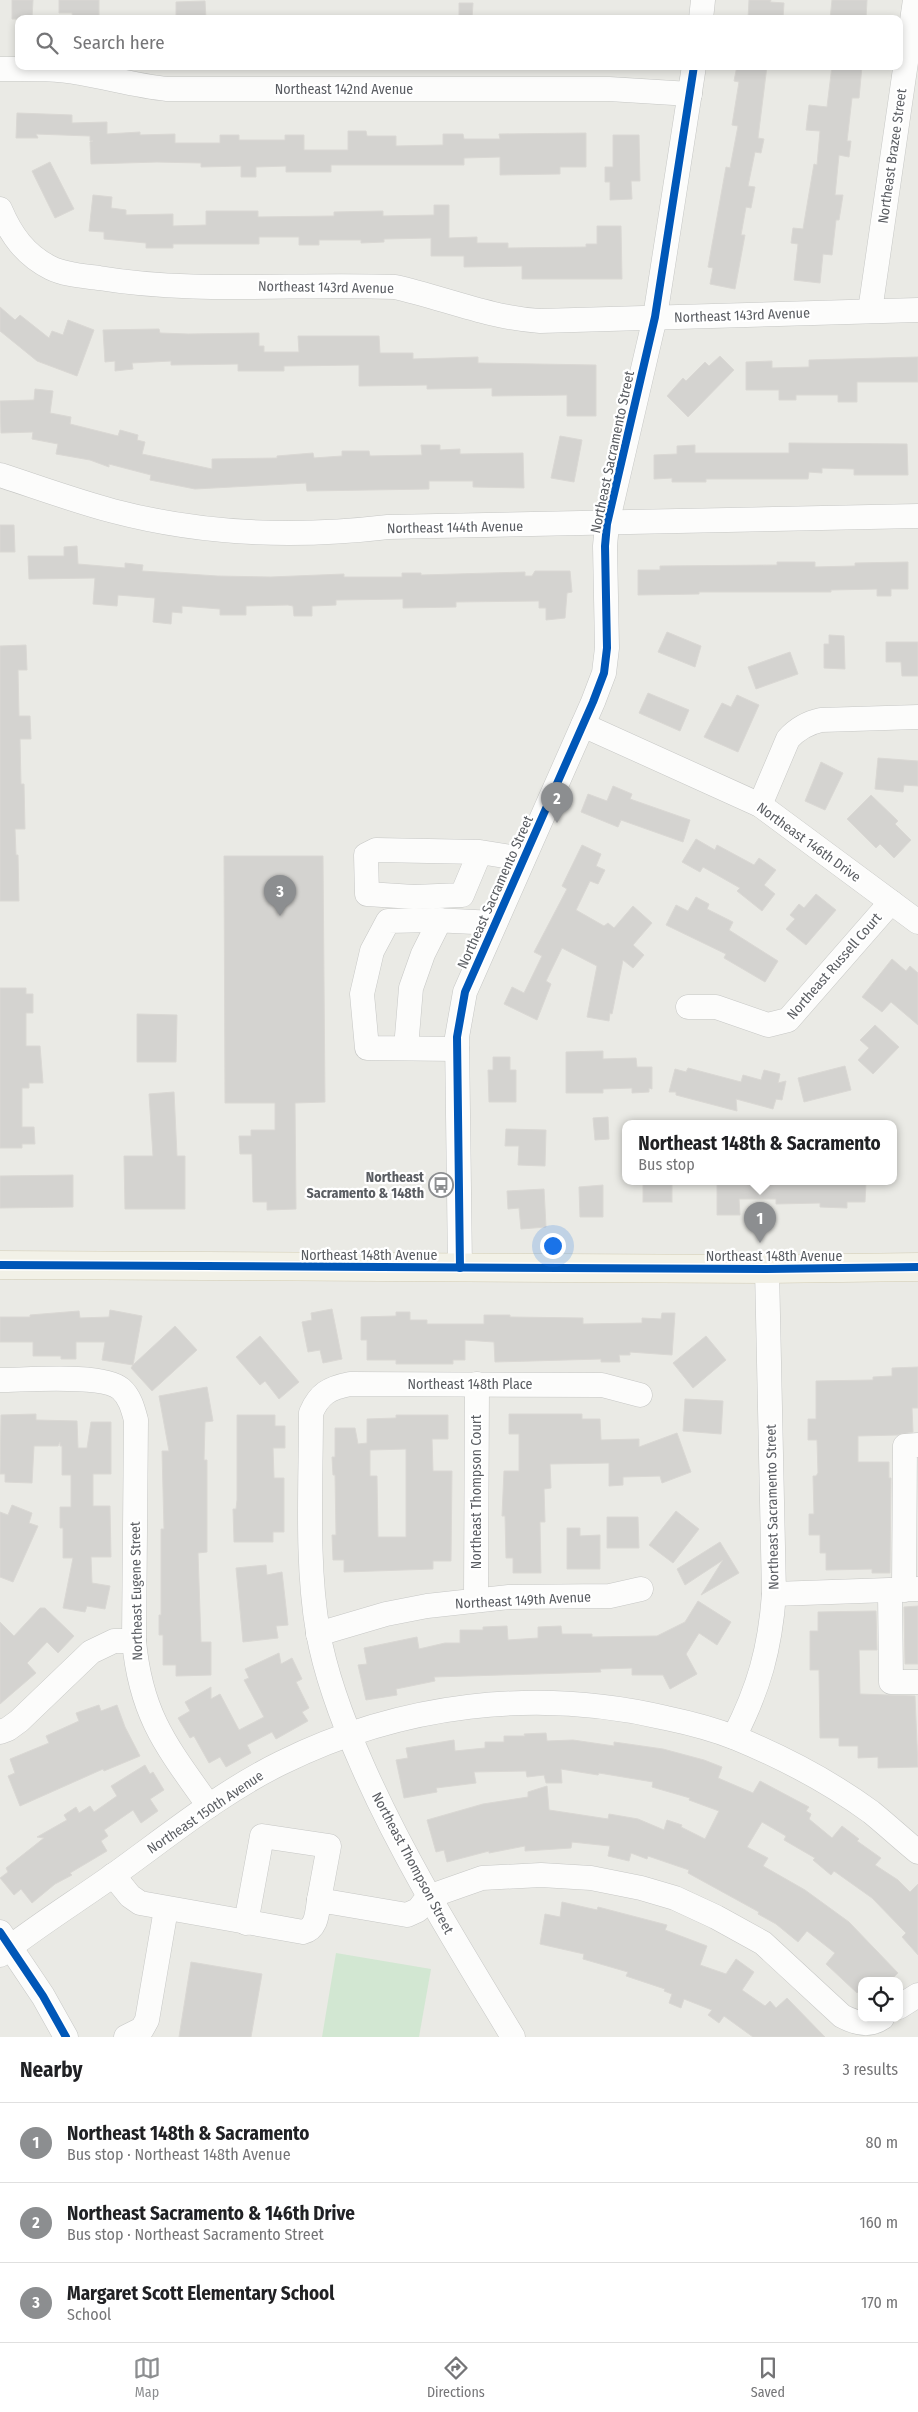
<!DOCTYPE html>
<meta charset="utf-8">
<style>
:root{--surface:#fff;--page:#f6f6f6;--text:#202124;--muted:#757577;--line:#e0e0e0;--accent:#8c8e90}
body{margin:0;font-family:"Fira Sans Condensed",sans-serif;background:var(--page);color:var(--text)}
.controls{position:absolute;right:15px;bottom:15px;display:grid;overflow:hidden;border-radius:10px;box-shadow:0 2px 8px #0003}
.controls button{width:45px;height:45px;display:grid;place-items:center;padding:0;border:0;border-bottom:1px solid var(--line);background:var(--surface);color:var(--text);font:25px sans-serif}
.you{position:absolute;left:552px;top:1245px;width:18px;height:18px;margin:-12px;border:4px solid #fff;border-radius:50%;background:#1a73e8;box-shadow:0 0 0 8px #1a73e833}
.badge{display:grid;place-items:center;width:32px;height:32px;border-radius:50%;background:var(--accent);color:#fff;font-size:16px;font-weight:700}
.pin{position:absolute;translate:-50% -41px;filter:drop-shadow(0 1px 2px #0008)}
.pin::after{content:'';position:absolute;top:26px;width:18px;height:15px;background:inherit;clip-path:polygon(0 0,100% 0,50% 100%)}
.popup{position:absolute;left:622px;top:1120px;width:275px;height:65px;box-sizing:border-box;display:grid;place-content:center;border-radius:10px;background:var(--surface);filter:drop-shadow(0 1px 4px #0005);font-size:16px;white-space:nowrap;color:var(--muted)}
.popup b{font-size:19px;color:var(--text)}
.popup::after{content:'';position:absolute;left:50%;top:100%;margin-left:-10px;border:10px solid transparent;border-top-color:var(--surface)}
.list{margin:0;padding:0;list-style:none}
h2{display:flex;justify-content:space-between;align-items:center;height:65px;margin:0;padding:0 20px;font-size:21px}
h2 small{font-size:16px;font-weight:400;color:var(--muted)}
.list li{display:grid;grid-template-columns:32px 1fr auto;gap:15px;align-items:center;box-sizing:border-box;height:80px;padding:0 20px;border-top:1px solid var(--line)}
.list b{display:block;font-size:19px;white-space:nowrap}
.list p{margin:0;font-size:16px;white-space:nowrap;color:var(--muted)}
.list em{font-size:16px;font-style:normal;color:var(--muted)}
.icon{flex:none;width:28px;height:28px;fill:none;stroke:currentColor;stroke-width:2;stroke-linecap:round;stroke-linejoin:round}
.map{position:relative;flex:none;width:918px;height:2037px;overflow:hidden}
.search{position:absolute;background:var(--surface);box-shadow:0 2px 8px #0003;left:15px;right:15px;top:15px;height:55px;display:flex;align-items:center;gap:12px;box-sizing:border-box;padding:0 18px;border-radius:10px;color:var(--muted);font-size:19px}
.sheet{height:305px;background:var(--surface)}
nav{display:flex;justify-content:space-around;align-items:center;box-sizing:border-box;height:70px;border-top:1px solid var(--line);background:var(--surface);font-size:14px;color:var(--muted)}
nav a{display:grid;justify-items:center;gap:2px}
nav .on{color:var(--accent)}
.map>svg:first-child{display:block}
.green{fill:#d2e7d2}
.building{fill:#d4d3d0;stroke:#dad8d4;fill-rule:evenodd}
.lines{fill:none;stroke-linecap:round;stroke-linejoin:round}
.minor-casing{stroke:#c6c7c5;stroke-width:25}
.major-casing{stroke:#d2ccb3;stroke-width:29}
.minor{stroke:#fcfcfb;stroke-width:24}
.major{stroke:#f2f1e7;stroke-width:28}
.cycleway-casing{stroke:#fff;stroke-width:11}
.cycleway{stroke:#0057b8;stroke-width:8}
.labels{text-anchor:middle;stroke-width:4.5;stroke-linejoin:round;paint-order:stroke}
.street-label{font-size:14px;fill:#5a5d62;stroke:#fff}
.poi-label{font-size:14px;font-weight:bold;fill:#5a5d62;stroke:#fff;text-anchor:end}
</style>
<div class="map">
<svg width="918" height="2037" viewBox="0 0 918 2037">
<rect width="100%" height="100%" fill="#eaeae5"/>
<path class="green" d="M336 1953 431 1969 419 2037H322Z"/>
<g class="building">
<path d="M12 0H33L32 19H12Z"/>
<path d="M59 0H99V19H73L72 13H59Z"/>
<path d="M749 0H771L770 2 784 3 783 19H748Z"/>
<path d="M832 0H867L866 19H830Z"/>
<path d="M205 1 206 19H176V2Z"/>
<path d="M459 3H473L472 19H459Z"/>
<path d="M737 66H767L758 138 764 139 761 153 755 152 748 186 755 187 751 208 746 207 741 235H745L735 289 710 284 713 268 708 267 726 167 730 168 738 126 732 125 739 82 734 81Z"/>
<path d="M832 66H862L859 98H852L847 141H851L849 157 839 155 835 195H843L839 220H836L832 255 823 254 820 283 794 280 798 244 791 243 793 228 803 229 814 164 817 165 820 131 806 130 809 105 827 107Z"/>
<path d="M17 113 72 115V123L107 122V134L140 132V135L175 134V143H220V135H239V140H285V135H304V150H348V131H366L367 136H396V146L443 145V134H463L464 139H500L499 134 586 133V167H560V174L500 175V157L464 158V165H331V172H286V166L256 167V177H241V166L201 167V163L157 162 91 164 90 142 93 141H90V136L36 134 38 138H16Z"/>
<path d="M613 135H639L640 181H631L632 199 610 200V182H605V167H613Z"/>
<path d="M50 162 74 209 55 218 32 171Z"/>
<path d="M93 195 112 197 111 208 126 210V215L173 214V226L206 225V211H258V217L334 216V212L383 211V216L434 215V205H449V238L477 237V243H508V248L586 247V244H597V226H621L622 279H522V266L464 267V256H431V238L384 239V242L361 243V240H319V245H299V237H259V244H173V248H146V243L104 239V232L89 231Z"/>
<path d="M0 307 15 320 20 315 49 338 52 331 63 335 68 320 94 330 77 376 37 361 0 331Z"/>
<path d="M159 329 160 333 188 334 259 333V346H264V352H299L298 336H379L380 353H413V359L478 357V363L596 365V416H567V395L492 396V388L427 389V385L359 386V365L284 366V371H238V364L171 365V361L132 363 133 369 115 371V361L105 362 103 330Z"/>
<path d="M720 356 734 370 688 417 667 396 683 378 686 381 705 362 709 366Z"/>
<path d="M918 357V382H857V402H838V395H796V400H779V390H746V362L772 361V368L809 367V360Z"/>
<path d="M35 389 53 391 50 413 71 417 70 424 118 436 120 430 138 435 137 440 145 442 142 454 212 469V459L277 458V456L313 453 314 458 342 456V451H369L370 456 422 455 421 445H440V450L460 449V454L523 453 524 488 473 487V481H429V489L307 491 306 483 195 489 150 480 151 475 109 464V467L90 460 56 454 58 444 32 439 33 432 1 433 0 401 34 400Z"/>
<path d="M560 436 582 440 574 482 551 478Z"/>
<path d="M789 443 907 444 908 475H854V469L822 468V473L809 472 808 479H706V482H672V478L654 479V455L677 454V446L695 445V453H789Z"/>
<path d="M0 525H14L15 552H0Z"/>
<path d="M77 546 78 564 125 568V563L143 565 142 571 217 576 271 577 344 574V577H402V573H421V575L525 572V576H532L535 571H570L572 592 567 593 565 618 546 620V608H539V601L456 602V607L403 608V599L336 600V605L312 606V616H294L293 606 288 605 246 606V615H220V609L182 606V613L172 612 171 624 153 622 155 598 118 595 117 606 93 604 95 578 29 579 28 556H64V547Z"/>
<path d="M777 562H815V567L855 566V563L908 562V589H891V596H877V589L831 590V592H699V594L638 595V570H660V566L777 565Z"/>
<path d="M667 632 701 646 695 667 658 652Z"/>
<path d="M829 635 844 636 845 669 824 668V644H829Z"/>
<path d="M886 642H918V676H902L901 662H886Z"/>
<path d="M26 645 27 670H18L19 716H30L31 739H20L21 784H24L25 829H15L16 855H18L19 901H0V646Z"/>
<path d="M790 652 798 674 756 689 748 667Z"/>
<path d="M648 693 689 710 680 731 639 713Z"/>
<path d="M737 695 759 705 738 752 704 737 722 703 731 707Z"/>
<path d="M878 758 918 761V786L904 785 903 792 875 789Z"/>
<path d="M821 762 843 773 825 810 805 801Z"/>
<path d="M613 786 632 794 630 799 690 820 683 842 621 820 618 827 581 812 588 794 607 801Z"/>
<path d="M871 795 898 821 895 824 911 840 894 858 880 844 876 848 847 819Z"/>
<path d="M696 839 715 850 717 845 754 865 759 858 776 870 764 885 775 894 762 911 737 891 740 888 703 867 700 872 682 862Z"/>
<path d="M582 845 601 854 596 866 605 870 598 884 590 881 576 910 604 926 608 923 614 928 633 906 652 923 633 945 644 955 633 968 623 960 612 1014 610 1013 609 1021 587 1017 597 966 562 948 546 981 551 984 537 1020 504 1004 512 987 524 993 542 956 534 952 567 889 562 886Z"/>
<path d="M224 856H323L325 1102 295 1103 296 1209 267 1210V1202H253L252 1154H240L239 1136H251V1130H275V1103H225Z"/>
<path d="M816 894 836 910 806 945 786 929 795 919 790 915 799 904 804 908Z"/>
<path d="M696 897 709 904 707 909 733 922 729 930 778 961 765 982 724 958 726 954 666 925 676 905 688 911Z"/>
<path d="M892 959 906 971 910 966 918 973V1025L891 1002 882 1012 862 997Z"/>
<path d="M0 988H26V994H33V1013H26V1046H40L43 1083H29V1088H22V1127H34L35 1144H22V1148H0Z"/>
<path d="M137 1014 177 1015 176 1062H137Z"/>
<path d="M875 1025 899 1047 873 1074 858 1060 869 1048 860 1040Z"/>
<path d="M603 1051V1059L636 1058 637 1067H652V1089L649 1088V1092L632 1093V1088L603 1089V1093H566V1052Z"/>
<path d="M493 1057H510V1070H516V1102H489L488 1070H493Z"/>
<path d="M845 1066 851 1090 804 1102 798 1078Z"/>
<path d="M688 1068 741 1082 743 1075 761 1080 764 1070 780 1074 778 1083 786 1081 782 1100 776 1099 773 1109 736 1099 737 1111 676 1095V1092H669L675 1069 686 1072Z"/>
<path d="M174 1092 177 1156H185V1209H125L124 1156H153L149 1094Z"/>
<path d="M608 1117 609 1139 595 1140 593 1118Z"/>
<path d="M506 1129 546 1130 545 1166 518 1165 519 1146H505Z"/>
<path d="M73 1175V1207L0 1208V1176Z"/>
<rect x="643" y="1182" width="29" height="20"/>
<path d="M717 1182H866L865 1202H847V1208L820 1207V1203L776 1204V1199H739L740 1215H717Z"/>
<path d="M603 1185V1217H580L579 1187Z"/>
<path d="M544 1189 546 1227 521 1229 519 1208 508 1209 507 1191Z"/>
<path d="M332 1309 342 1359 323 1363 320 1350 308 1352 302 1322 312 1320 311 1313Z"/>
<path d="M110 1310 142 1316 133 1365 175 1326 197 1350 152 1391 131 1368 133 1365 102 1360 105 1342H76V1359H61V1356H33V1342H0V1317H30V1315L79 1311 80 1318 109 1317Z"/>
<path d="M396 1312H410V1320H427V1324H484V1315H510V1317L583 1318V1324L642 1323V1318L661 1319 662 1313H675L672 1355 630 1352V1355H619L620 1362H601V1359L495 1362 494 1342 465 1340V1360H453V1364H396V1360H367V1340H361V1317L396 1316Z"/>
<path d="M260 1336 299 1382 279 1399 265 1381 260 1385 236 1357Z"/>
<path d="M706 1336 726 1360 693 1388 673 1363Z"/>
<path d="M918 1367V1408H912L913 1432 897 1435 858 1436V1462H889V1478H891L890 1573H872V1569L826 1570V1553H820V1535H809V1514H814L813 1476H816L818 1473 817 1440H808V1419H816V1381L873 1380V1377L892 1376V1368Z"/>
<path d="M207 1387 213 1421 205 1422 204 1460H207V1552L198 1553 201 1642H211V1675L176 1676V1665H163V1635H159V1615H161V1529H164L162 1451H169L159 1396Z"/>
<path d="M685 1399 723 1401 721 1434 683 1431Z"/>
<path d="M36 1414V1420L77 1421 78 1448H87L91 1422H111V1474H93V1506H110L111 1557H91L92 1583 110 1586 105 1609 87 1606 85 1612 63 1608 73 1558H63V1528H60V1507H71V1475H62V1446H60V1442L58 1446H34L32 1483 5 1482V1474H0L1 1415Z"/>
<path d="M509 1414H582V1419H600L601 1440 639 1439V1447L677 1433 691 1472 662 1483 660 1476 623 1477V1485L609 1486V1463L550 1464 551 1488 544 1489 545 1522H540L541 1573H513V1558H506L505 1516H502L504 1471H519V1434H509Z"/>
<path d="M237 1415H275V1426H285V1448H273L274 1478H284V1532H273V1542H234L233 1509H236L237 1500Z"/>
<path d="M396 1415H448V1439H432L433 1471H452L451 1561H433V1569L344 1572V1560H333L332 1535H336L335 1475H333L332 1457H335V1428H355L358 1444 367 1443V1419L396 1418ZM406 1449V1537H378L377 1476H370V1450Z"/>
<path d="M12 1505 32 1513 29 1523 38 1526 13 1582 0 1577V1512L8 1515Z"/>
<path d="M676 1511 699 1529 673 1563 649 1545Z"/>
<path d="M607 1517H638L639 1548H607Z"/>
<path d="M567 1528H580V1536L600 1535V1569H567Z"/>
<path d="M720 1542 739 1573 701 1595 723 1560 685 1585 677 1569Z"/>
<path d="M266 1565 267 1575 282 1572 288 1625 276 1626 278 1638 243 1642 236 1568Z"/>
<path d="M698 1601 731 1622 717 1645 699 1633 686 1654 697 1674 670 1689 663 1675H632V1668L600 1669 601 1672 434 1677 435 1681 396 1689 397 1695 366 1700 358 1665 367 1664 364 1648 417 1637 419 1649 445 1643H460V1630H483V1627L507 1626 508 1640 538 1638V1627L561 1626 562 1634H592V1637L657 1636 685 1622Z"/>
<path d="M918 1606V1664H905L904 1607Z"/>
<path d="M40 1608H45L74 1636 58 1653 47 1642 27 1663 36 1673 0 1704V1622L14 1636Z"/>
<path d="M876 1611 877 1650H859L860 1694 915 1696 918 1767 878 1768V1757L858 1758V1746H839V1738H820L819 1670H810V1631H818V1612Z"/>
<path d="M279 1653 281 1664 292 1658 302 1679 296 1682 309 1708 302 1712 308 1721 276 1739 272 1732 247 1745 251 1753 226 1767 220 1757 209 1763 194 1736 190 1738 178 1718 190 1711 185 1702 211 1687V1699L220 1694 239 1730 264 1717 244 1680 249 1678 245 1669Z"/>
<path d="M99 1705 101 1711 117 1705 125 1727 140 1756 104 1771 103 1769 20 1806 8 1776 15 1773 10 1759 49 1743 46 1736 79 1721 76 1713Z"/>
<path d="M546 1733 547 1741 573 1740 614 1746V1742L663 1749 704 1760 722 1767 718 1778 753 1793 760 1781 809 1807 806 1811 811 1814 809 1819 832 1838 842 1826 859 1839 857 1841 881 1858 875 1865 898 1880 910 1892 918 1884V1955L902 1937 906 1933 872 1898 834 1871 831 1875 813 1860 815 1858 784 1840 786 1836 762 1822 747 1847 768 1858 763 1866 805 1890 849 1922 898 1973 890 1981H862V1988L857 1993 826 1964 835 1953 807 1931 798 1942 776 1924 758 1914 759 1912 688 1873 689 1870 648 1856 647 1859 631 1853 629 1861 608 1856 610 1846 572 1842 571 1848 525 1851V1846L489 1853V1851L447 1862 444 1850 436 1852 427 1820 483 1804 528 1797V1792L547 1786 549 1810 608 1819 609 1814 638 1819 664 1830 667 1820 682 1825 681 1827 705 1839 719 1811 689 1800 690 1798 652 1787 653 1782 599 1773 598 1775 561 1769 562 1783H546L544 1775 527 1777 526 1771 474 1772 476 1783 436 1788 437 1792 404 1798 396 1760 408 1758 406 1748 454 1740 455 1751 485 1748V1742H504V1736H525L524 1734Z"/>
<path d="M145 1765 150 1774 153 1772 164 1790 150 1799 158 1811 141 1823 133 1810 104 1830 108 1836 101 1841 107 1851 70 1873 72 1875 55 1884 32 1903 21 1889 14 1895 0 1878 8 1872 6 1868 44 1838 37 1837 67 1820 64 1815 76 1807 79 1813 90 1806 94 1812 117 1796 111 1786Z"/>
<path d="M562 1902 597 1910 598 1907 667 1925 665 1930 707 1946 700 1965 726 1974 736 1959 754 1972 742 1990 765 2006 770 2001 776 2008 787 1998 825 2037H753L724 2016 719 2023 708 2015 712 2010 684 1999 681 2008 669 2003 672 1994 664 1991 665 1989 626 1976 628 1972 583 1959 584 1954 540 1944 545 1914 560 1917Z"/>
<path d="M191 1962 262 1974 251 2037H179Z"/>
</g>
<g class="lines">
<defs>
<g id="minor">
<path d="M701 19 703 0"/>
<path d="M0 69C27 69 54 68 80 73 110 78 137 86 167 89H609L690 94"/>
<path d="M0 209C11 235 25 255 51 268 65 275 84 276 99 278 194 294 298 283 395 287 444 298 490 318 540 321L918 310"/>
<path d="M870 311 915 0"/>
<path d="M0 475C37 487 75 501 113 511 204 535 295 538 388 527L918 516"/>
<path d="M583 725 760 805 918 922"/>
<path d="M760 805 788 739C797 729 807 723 821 720L918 717"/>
<path d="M480 852 462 895 414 897 367 894 366 855 376 850 480 852 523 859"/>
<path d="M688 1007H716L768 1025 788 1020 891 902"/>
<path d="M406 1048 411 988 423 954 440 920"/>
<path d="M457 1049 367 1048 362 994 372 951 388 921 433 920 495 923"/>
<path d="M460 1268 457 1037 465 992 593 702 604 673 607 648 605 546 607 524 655 317 694 66"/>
<path d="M0 1380C26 1380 103 1373 121 1389 130 1397 133 1409 136 1420L134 1641C141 1716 167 1747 209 1806"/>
<path d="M904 1590 905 1446 918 1445"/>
<path d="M890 1591 891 1682H918"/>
<path d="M774 1594 918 1589"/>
<path d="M476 1599 477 1384"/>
<path d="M318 1634 386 1614 427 1606 509 1597 610 1596 641 1589"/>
<path d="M0 1732 8 1729 19 1721 91 1652 114 1641H134"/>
<path d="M734 1737C759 1688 770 1649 774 1594L767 1269"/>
<path d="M113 1875 130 1896 140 1903 303 1932C317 1929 317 1913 319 1900L407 1915 418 1910 428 1897 482 1878 541 1875 591 1878 641 1888 675 1898 716 1917 763 1943 842 2016C855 2023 869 2027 882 2018"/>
<path d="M246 1923 262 1836 329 1846 319 1900"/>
<path d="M0 1932 43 1996 66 2037"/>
<path d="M0 1955C39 1924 82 1898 122 1869 173 1832 224 1791 281 1763 400 1704 536 1687 666 1718 690 1723 713 1729 736 1738 782 1757 830 1782 871 1812 887 1825 902 1839 918 1852"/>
<path d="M899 2007 918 1995"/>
<path d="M126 2037 142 2029 147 2020 166 1909"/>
<path d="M513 2037C460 1949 405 1862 363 1767 344 1724 326 1678 318 1632 306 1563 311 1484 311 1413 319 1394 329 1388 350 1384L602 1385 640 1395"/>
</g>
<path id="major" d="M0 1265 767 1269 918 1267"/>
</defs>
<use href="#minor" class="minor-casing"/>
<use href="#major" class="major-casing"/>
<use href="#minor" class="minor"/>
<use href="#major" class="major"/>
<defs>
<g id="cycleway">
<path d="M0 1265 767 1269 918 1267"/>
<path d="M460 1268 457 1037 465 992 593 702 604 673 607 648 605 546 607 524 655 317 694 66"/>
<path d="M0 1932 43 1996 66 2037"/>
</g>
</defs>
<use href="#cycleway" class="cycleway-casing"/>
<use href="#cycleway" class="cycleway"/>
</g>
<defs>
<symbol id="bus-ring" viewBox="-11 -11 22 22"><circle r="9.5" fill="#fff" stroke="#8c8e90" stroke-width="1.5"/><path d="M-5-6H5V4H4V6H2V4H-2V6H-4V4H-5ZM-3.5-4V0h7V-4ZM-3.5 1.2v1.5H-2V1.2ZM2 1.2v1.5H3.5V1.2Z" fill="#8c8e90"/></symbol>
</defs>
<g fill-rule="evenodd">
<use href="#bus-ring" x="427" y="1171" width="28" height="28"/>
</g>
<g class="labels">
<g class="street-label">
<text x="344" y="94">Northeast 142nd Avenue</text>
<text transform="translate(892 156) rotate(-82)" y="5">Northeast Brazee Street</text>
<text transform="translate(326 287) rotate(1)" y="5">Northeast 143rd Avenue</text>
<text transform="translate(742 315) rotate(-2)" y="5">Northeast 143rd Avenue</text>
<text transform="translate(612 452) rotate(-78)" y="5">Northeast Sacramento Street</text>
<text transform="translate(455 527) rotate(-1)" y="5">Northeast 144th Avenue</text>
<text transform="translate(809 842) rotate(36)" y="5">Northeast 146th Drive</text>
<text transform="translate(495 892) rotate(-66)" y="5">Northeast Sacramento Street</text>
<text transform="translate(834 966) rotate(-49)" y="5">Northeast Russell Court</text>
<text x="369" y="1260">Northeast 148th Avenue</text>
<text x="774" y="1261">Northeast 148th Avenue</text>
<text x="470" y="1389">Northeast 148th Place</text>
<text transform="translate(476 1492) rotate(-90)" y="5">Northeast Thompson Court</text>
<text transform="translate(772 1507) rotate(-91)" y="5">Northeast Sacramento Street</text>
<text transform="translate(136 1591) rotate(-91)" y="5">Northeast Eugene Street</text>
<text transform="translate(523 1600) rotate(-3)" y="5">Northeast 149th Avenue</text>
<text transform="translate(205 1812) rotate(-34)" y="5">Northeast 150th Avenue</text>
<text transform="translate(413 1863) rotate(62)" y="5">Northeast Thompson Street</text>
</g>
<g class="poi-label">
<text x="424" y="1182">Northeast<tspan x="424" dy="16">Sacramento &amp; 148th</tspan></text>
</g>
</g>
</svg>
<div class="controls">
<button><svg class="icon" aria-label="locate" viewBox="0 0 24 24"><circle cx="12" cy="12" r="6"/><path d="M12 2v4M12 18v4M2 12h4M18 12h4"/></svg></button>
</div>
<div class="you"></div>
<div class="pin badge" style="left:760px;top:1243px">1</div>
<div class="popup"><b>Northeast 148th &amp; Sacramento</b>Bus stop</div>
<div class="pin badge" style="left:557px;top:823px">2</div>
<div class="pin badge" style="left:280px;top:916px">3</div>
<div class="search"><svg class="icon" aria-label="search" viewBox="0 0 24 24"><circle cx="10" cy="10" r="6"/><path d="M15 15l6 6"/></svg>Search here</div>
</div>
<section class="sheet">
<h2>Nearby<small>3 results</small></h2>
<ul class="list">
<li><span class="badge">1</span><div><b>Northeast 148th &amp; Sacramento</b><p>Bus stop · Northeast 148th Avenue</p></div><em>80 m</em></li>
<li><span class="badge">2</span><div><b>Northeast Sacramento &amp; 146th Drive</b><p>Bus stop · Northeast Sacramento Street</p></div><em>160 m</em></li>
<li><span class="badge">3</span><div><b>Margaret Scott Elementary School</b><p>School</p></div><em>170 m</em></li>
</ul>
</section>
<nav>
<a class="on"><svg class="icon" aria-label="map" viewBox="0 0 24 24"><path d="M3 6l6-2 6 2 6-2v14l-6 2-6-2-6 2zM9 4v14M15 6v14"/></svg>Map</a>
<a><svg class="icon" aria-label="directions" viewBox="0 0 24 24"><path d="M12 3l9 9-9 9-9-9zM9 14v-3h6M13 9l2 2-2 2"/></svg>Directions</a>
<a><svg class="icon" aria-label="saved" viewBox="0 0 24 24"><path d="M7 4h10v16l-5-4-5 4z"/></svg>Saved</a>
</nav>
